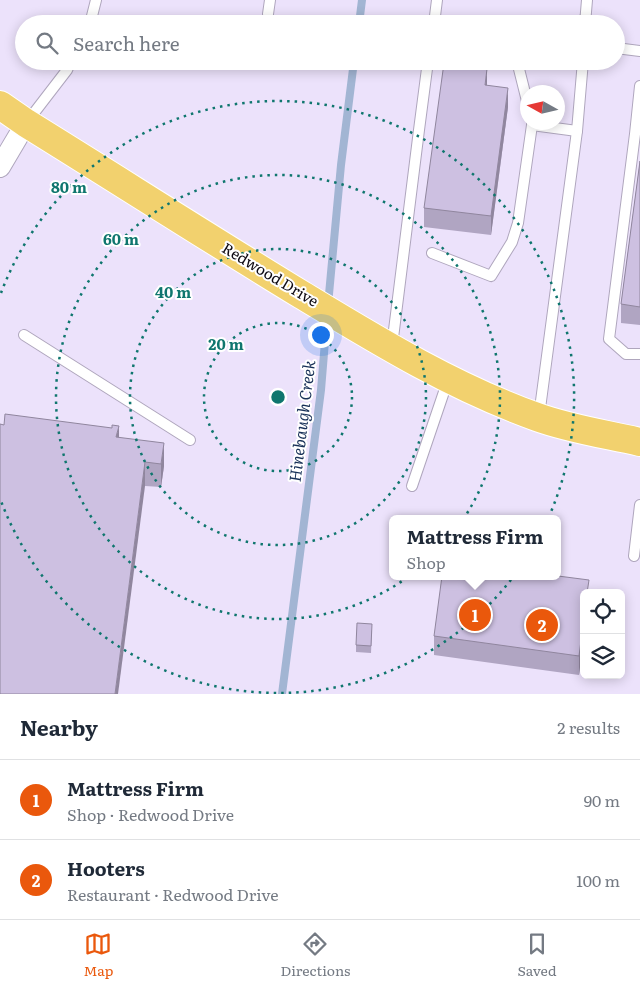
<!DOCTYPE html>
<meta charset="utf-8">
<style>
:root{--surface:#fff;--page:#f2f2f3;--text:#1f2937;--muted:#747a83;--line:#e0e1e3;--accent:#ea580c}
body{margin:0;font-family:Literata,serif;background:var(--page);color:var(--text)}
.controls{position:absolute;right:15px;bottom:15px;display:grid;overflow:hidden;border-radius:8px;box-shadow:0 2px 12px #0003}
.controls button{width:45px;height:45px;display:grid;place-items:center;padding:0;border:0;border-bottom:1px solid var(--line);background:var(--surface);color:var(--text);font:25px sans-serif}
.compass{position:absolute;left:520px;top:85px;width:45px;height:45px;border-radius:50%;background:var(--surface);box-shadow:0 2px 12px #0003;rotate:278deg}
.you{position:absolute;left:320px;top:334px;width:18px;height:18px;margin:-12px;border:4px solid #fff;border-radius:50%;background:#1a73e8;box-shadow:0 0 0 8px #1a73e833}
.badge{display:grid;place-items:center;width:32px;height:32px;border-radius:50%;background:var(--accent);color:#fff;font-size:16px;font-weight:700}
.pin{position:absolute;translate:-50% -50%;border:2px solid #fff;box-shadow:0 1px 5px #0006}
.popup{position:absolute;left:389px;top:515px;width:172px;height:65px;box-sizing:border-box;display:grid;place-content:center;border-radius:8px;background:var(--surface);filter:drop-shadow(0 1px 4px #0005);font-size:16px;white-space:nowrap;color:var(--muted)}
.popup b{font-size:19px;color:var(--text)}
.popup::after{content:'';position:absolute;left:50%;top:100%;margin-left:-10px;border:10px solid transparent;border-top-color:var(--surface)}
.list{margin:0;padding:0;list-style:none}
h2{display:flex;justify-content:space-between;align-items:center;height:65px;margin:0;padding:0 20px;font-size:21px}
h2 small{font-size:16px;font-weight:400;color:var(--muted)}
.list li{display:grid;grid-template-columns:32px 1fr auto;gap:15px;align-items:center;box-sizing:border-box;height:80px;padding:0 20px;border-top:1px solid var(--line)}
.list b{display:block;font-size:19px;white-space:nowrap}
.list p{margin:0;font-size:16px;white-space:nowrap;color:var(--muted)}
.list em{font-size:16px;font-style:normal;color:var(--muted)}
.icon{flex:none;width:28px;height:28px;fill:none;stroke:currentColor;stroke-width:2;stroke-linecap:round;stroke-linejoin:round}
.map{position:relative;flex:none;width:640px;height:694px;overflow:hidden}
.search{position:absolute;background:var(--surface);box-shadow:0 2px 12px #0003;left:15px;right:15px;top:15px;height:55px;display:flex;align-items:center;gap:12px;box-sizing:border-box;padding:0 18px;border-radius:28px;color:var(--muted);font-size:19px}
.sheet{height:225px;background:var(--surface)}
nav{display:flex;justify-content:space-around;align-items:center;box-sizing:border-box;height:70px;border-top:1px solid var(--line);background:var(--surface);font-size:14px;color:var(--muted)}
nav a{display:grid;justify-items:center;gap:2px}
nav .on{color:var(--accent)}
.map>svg:first-child{display:block}
.lines{fill:none;stroke-linecap:round;stroke-linejoin:round}
.stream{stroke:#a2b5d3;stroke-width:8}
.lane-casing{stroke:#afa6bd;stroke-width:12}
.street-casing{stroke:#afa6bd;stroke-width:22}
.primary-casing{stroke:#fff;stroke-width:30}
.lane{stroke:#fff;stroke-width:10}
.street{stroke:#fff;stroke-width:20}
.primary{stroke:#f2d16e;stroke-width:28}
.wall{fill:#b0a5c2}
.shaded-wall{fill:#90869e}
.building{fill:#cdc0e1;stroke:#90869e}
.ring{fill:none;stroke:#0f766e;stroke-width:2.5;stroke-dasharray:2.5 5}
.labels{text-anchor:middle;stroke-width:4;stroke-linejoin:round;paint-order:stroke}
.street-label{font-size:15px;fill:#0f0b13;stroke:#fff}
.water-label{font-size:16px;font-style:italic;fill:#173057;stroke:#fff}
.centre{fill:#0f766e;stroke:#fff;stroke-width:2.5}
.ring-label{font-size:15px;text-anchor:middle;font-weight:bold;fill:#0f766e;stroke:#fff;stroke-width:4;stroke-linejoin:round;paint-order:stroke}
</style>
<div class="map">
<svg width="640" height="694" viewBox="0 0 640 694">
<rect width="100%" height="100%" fill="#ece2fb"/>
<g class="lines">
<g class="stream">
<path d="M359 24 362 0"/>
<path d="M328 305 341 165 354 61"/>
<path d="M282 694 321 390 327 317"/>
</g>
<defs>
<g id="lane">
<path d="M268 14 270 0"/>
<path d="M90 24 96 0"/>
<path d="M434 24 437 0"/>
<path d="M559 24 586 20"/>
<path d="M585 24 587 0"/>
<path d="M616 48 640 51"/>
<path d="M517 61 528 105"/>
<path d="M640 86 635 134 609 339 626 354H640"/>
<path d="M27 122 67 70 71 61"/>
<path d="M532 125 577 131"/>
<path d="M432 253 491 276 512 242 518 223 532 125V122"/>
<path d="M24 335 190 440"/>
<path d="M392 346 419 130 428 61"/>
<path d="M539 416 577 131 583 61"/>
<path d="M412 486 448 380"/>
<path d="M634 556 640 505"/>
</g>
<path id="street" d="M0 167 26 123"/>
<path id="primary" d="M0 105 26 123C118 180 210 239 302 295 378 341 453 387 537 417 570 429 605 434 640 442"/>
</defs>
<use href="#lane" class="lane-casing"/>
<use href="#street" class="street-casing"/>
<use href="#primary" class="primary-casing"/>
<use href="#lane" class="lane"/>
<use href="#street" class="street"/>
<use href="#primary" class="primary"/>
</g>
<g class="wall">
<path d="M487 86 508 107 491 235 424 227V208Z"/>
<path d="M640 161V325L621 323V304Z"/>
<path d="M119 437 164 466 161 487 145 486Z"/>
<path d="M589 593 579 675 434 655V636Z"/>
<path d="M372 630 371 653 356 652V645Z"/>
</g>
<g class="shaded-wall">
<path d="M487 69V87L485 85Z"/>
<path d="M508 88V107L491 235V216Z"/>
<path d="M119 426V450L116 437Z"/>
<path d="M164 443V466L161 487V464Z"/>
<path d="M145 462V486L118 694H115Z"/>
<path d="M584 617V636L579 675V656Z"/>
</g>
<g class="building">
<path d="M444 63 487 69 485 85 508 88 491 216 424 208Z"/>
<path d="M640 161V307L621 304Z"/>
<path d="M5 414 112 428V425L119 426 116 437 164 443 161 464 145 462 115 694H0V424L4 425Z"/>
<path d="M442 576H558L589 580 587 593H584V617L579 656 434 636Z"/>
<path d="M357 623 372 624 371 646 356 645Z"/>
</g>
<g class="ring">
<circle cx="278" cy="397" r="74"/>
<circle cx="278" cy="397" r="148"/>
<circle cx="278" cy="397" r="222"/>
<path d="M1 293A296 296 0 1 1 1 501"/>
</g>
<g class="labels">
<g class="street-label">
<text transform="translate(270 275) rotate(31)" y="5">Redwood Drive</text>
</g>
<g class="water-label">
<text transform="translate(302 421) rotate(-83)" y="6">Hinebaugh Creek</text>
</g>
</g>
<circle cx="278" cy="397" r="8" class="centre"/>
<g class="ring-label">
<text x="69" y="193">80 m</text>
<text x="121" y="245">60 m</text>
<text x="173" y="298">40 m</text>
<text x="226" y="350">20 m</text>
</g>
</svg>
<div class="controls">
<button><svg class="icon" aria-label="locate" viewBox="0 0 24 24"><circle cx="12" cy="12" r="6"/><path d="M12 2v4M12 18v4M2 12h4M18 12h4"/></svg></button>
<button><svg class="icon" aria-label="layers" viewBox="0 0 24 24"><path d="M12 4l9 5-9 5-9-5zM3 14l9 5 9-5"/></svg></button>
</div>
<svg class="compass" viewBox="-18 -18 36 36"><path d="M0-13l5 13h-10z" fill="#e53935"/><path d="M0 13l5-13h-10z" fill="#747a83"/></svg>
<div class="you"></div>
<div class="pin badge" style="left:475px;top:615px">1</div>
<div class="popup"><b>Mattress Firm</b>Shop</div>
<div class="pin badge" style="left:542px;top:625px">2</div>
<div class="search"><svg class="icon" aria-label="search" viewBox="0 0 24 24"><circle cx="10" cy="10" r="6"/><path d="M15 15l6 6"/></svg>Search here</div>
</div>
<section class="sheet">
<h2>Nearby<small>2 results</small></h2>
<ul class="list">
<li><span class="badge">1</span><div><b>Mattress Firm</b><p>Shop · Redwood Drive</p></div><em>90 m</em></li>
<li><span class="badge">2</span><div><b>Hooters</b><p>Restaurant · Redwood Drive</p></div><em>100 m</em></li>
</ul>
</section>
<nav>
<a class="on"><svg class="icon" aria-label="map" viewBox="0 0 24 24"><path d="M3 6l6-2 6 2 6-2v14l-6 2-6-2-6 2zM9 4v14M15 6v14"/></svg>Map</a>
<a><svg class="icon" aria-label="directions" viewBox="0 0 24 24"><path d="M12 3l9 9-9 9-9-9zM9 14v-3h6M13 9l2 2-2 2"/></svg>Directions</a>
<a><svg class="icon" aria-label="saved" viewBox="0 0 24 24"><path d="M7 4h10v16l-5-4-5 4z"/></svg>Saved</a>
</nav>
